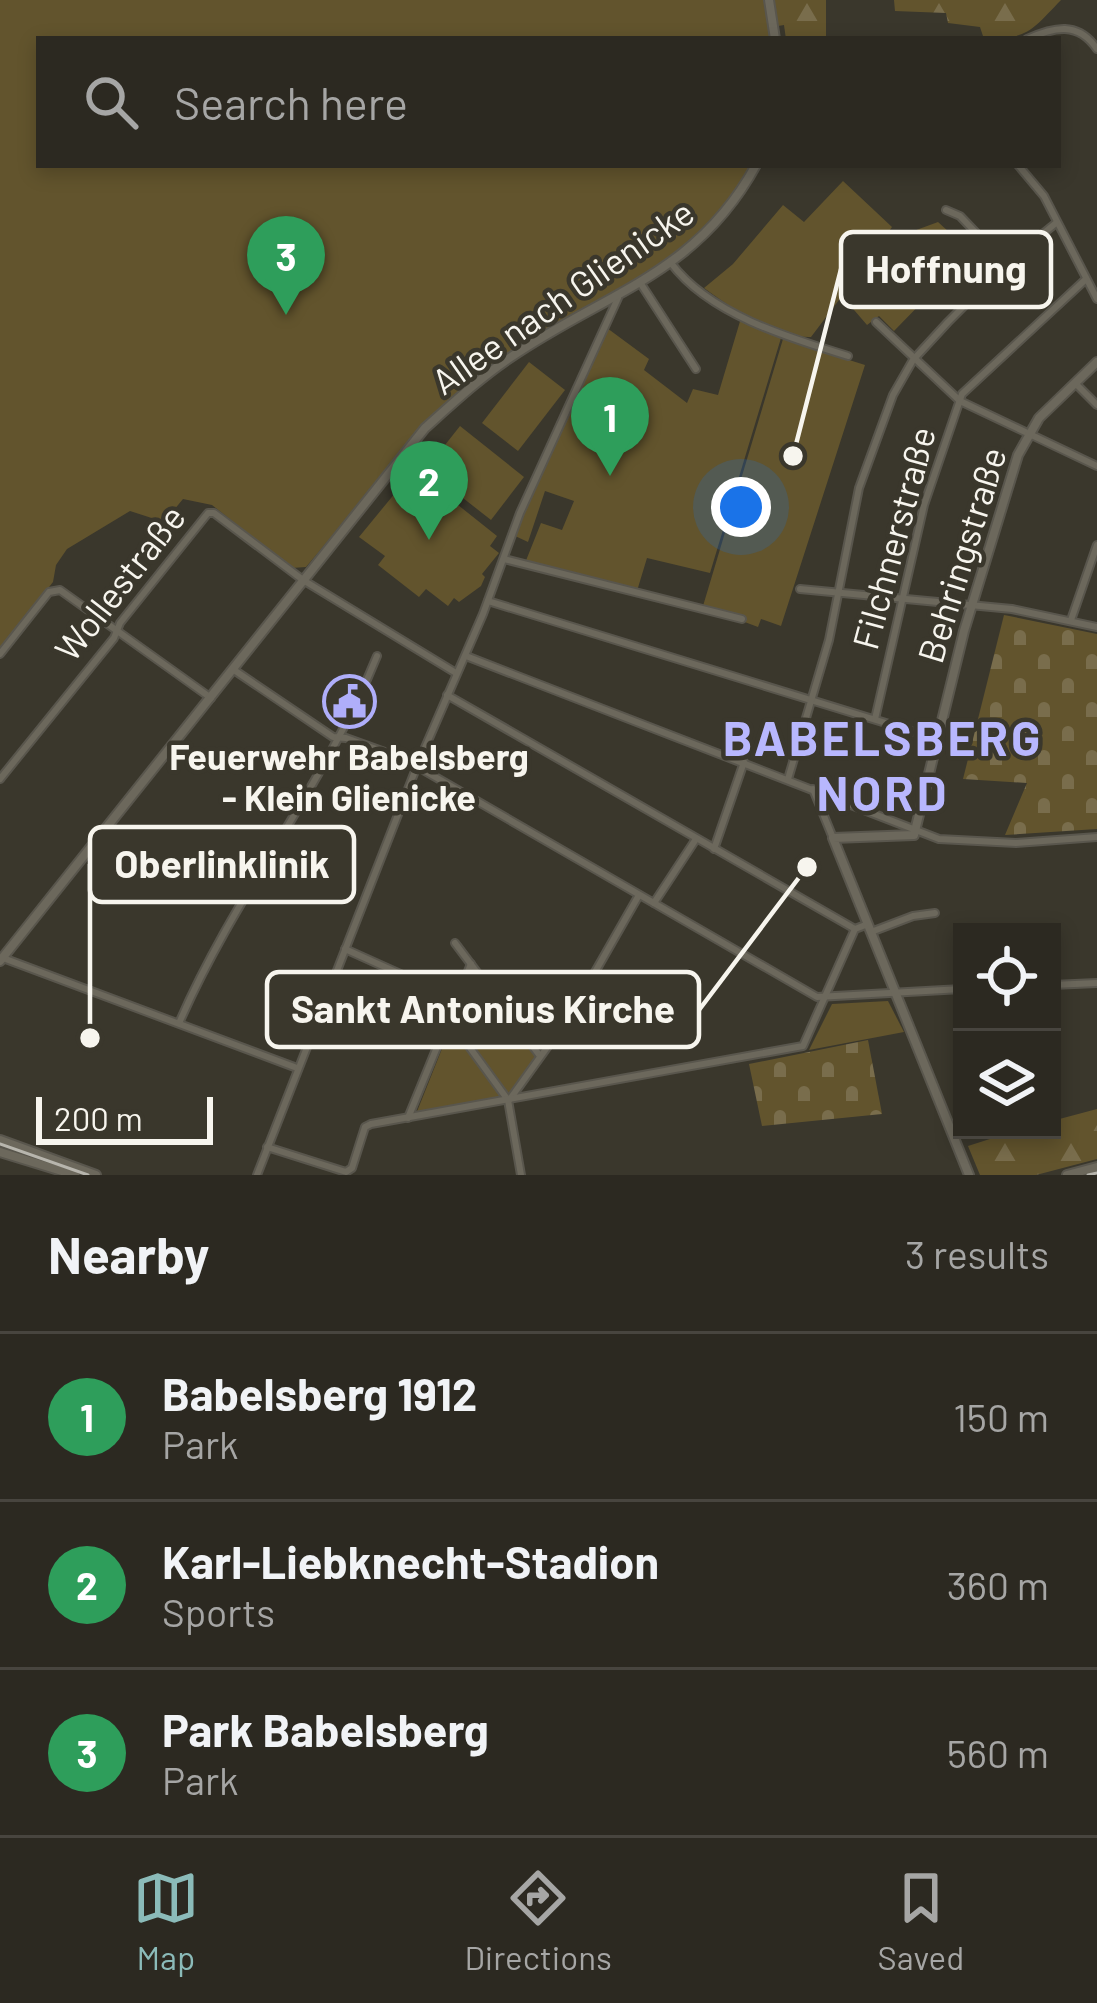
<!DOCTYPE html>
<meta charset="utf-8">
<style>
:root{--surface:#2c2921;--page:#34312a;--text:#f1f3f6;--muted:#a6a6a5;--line:#48453f;--accent:#8bbbb9}
body{margin:0;font-family:Barlow,sans-serif;background:var(--page);color:var(--text)}
.controls{position:absolute;right:36px;bottom:36px;display:grid;overflow:hidden;border-radius:0px;box-shadow:0 6px 18px #0003}
.controls button{width:108px;height:108px;display:grid;place-items:center;padding:0;border:0;border-bottom:3px solid var(--line);background:var(--surface);color:var(--text);font:60px sans-serif}
.scale{position:absolute;left:36px;bottom:30px;width:177px;box-sizing:border-box;padding-left:12px;border:6px solid #f7f5ee;border-top:0;font-size:33px;line-height:42px;white-space:nowrap;color:#f7f5ee;-webkit-text-stroke:9px #3a372c;paint-order:stroke}
.you{position:absolute;left:741px;top:507px;width:42px;height:42px;margin:-30px;border:9px solid #fff;border-radius:50%;background:#1a73e8;box-shadow:0 0 0 18px #1a73e833}
.badge{display:grid;place-items:center;width:78px;height:78px;border-radius:50%;background:var(--accent);color:#fff;font-size:39px;font-weight:700}
.pin{position:absolute;translate:-50% -99px;filter:drop-shadow(0 3px 6px #0008)}
.pin::after{content:'';position:absolute;top:63px;width:42px;height:36px;background:inherit;clip-path:polygon(0 0,100% 0,50% 100%)}
.list{margin:0;padding:0;list-style:none}
h2{display:flex;justify-content:space-between;align-items:center;height:156px;margin:0;padding:0 48px;font-size:51px}
h2 small{font-size:39px;font-weight:400;color:var(--muted)}
.list li{display:grid;grid-template-columns:78px 1fr auto;gap:36px;align-items:center;box-sizing:border-box;height:168px;padding:0 48px;border-top:3px solid var(--line)}
.list b{display:block;font-size:45px;white-space:nowrap}
.list p{margin:0;font-size:39px;white-space:nowrap;color:var(--muted)}
.list em{font-size:39px;font-style:normal;color:var(--muted)}
.icon{flex:none;width:66px;height:66px;fill:none;stroke:currentColor;stroke-width:2;stroke-linecap:round;stroke-linejoin:round}
.map{position:relative;flex:none;width:1097px;height:1175px;overflow:hidden}
.search{position:absolute;background:var(--surface);box-shadow:0 6px 18px #0003;left:36px;right:36px;top:36px;height:132px;display:flex;align-items:center;gap:30px;box-sizing:border-box;padding:0 42px;border-radius:0px;color:var(--muted);font-size:45px}
.sheet{height:660px;background:var(--surface)}
nav{display:flex;justify-content:space-around;align-items:center;box-sizing:border-box;height:168px;border-top:3px solid var(--line);background:var(--surface);font-size:33px;color:var(--muted)}
nav a{display:grid;justify-items:center;gap:6px}
nav .on{color:var(--accent)}
.map>svg:first-child{display:block}
.forest{fill:url(#forest-firs)}
.cemetery{fill:url(#cemetery-stones)}
.green{fill:#62542d}
.lines{fill:none;stroke-linecap:round;stroke-linejoin:round}
.minor-casing{stroke:#59564d;stroke-width:10}
.tertiary-casing{stroke:#59564d;stroke-width:12}
.minor{stroke:#6c685c;stroke-width:6}
.tertiary{stroke:#6c685c;stroke-width:8}
.tram{stroke:#b7b5ad;stroke-width:3}
.labels{text-anchor:middle;stroke-width:9;stroke-linejoin:round;paint-order:stroke}
.street-label{font-size:36px;fill:#f7f5ee;stroke:#3a372c}
.poi-label{font-size:36px;font-weight:bold;fill:#f7f5ee;stroke:#3a372c}
.district-label{font-size:48px;font-weight:bold;letter-spacing:3px;fill:#b8b7fe;stroke:#3a372c}
.leader{fill:none;stroke:#f7f5ee;stroke-width:4.5}
.callout-dot{fill:#f7f5ee;stroke:#3a372c;stroke-width:4.5}
.callout{fill:#3a372c;stroke:#f7f5ee;stroke-width:4.5}
.callout-label{font-size:39px;text-anchor:middle;font-weight:bold;fill:#f7f5ee}
</style>
<div class="map">
<svg width="1097" height="1175" viewBox="0 0 1097 1175">
<defs>
<pattern id="forest-firs" width="22" height="20" patternUnits="userSpaceOnUse" patternTransform="scale(3)"><rect width="22" height="20" fill="#62542d"/><path d="M5 1l3.5 6h-7zM16 11l3.5 6h-7z" fill="#796d4c"/></pattern>
<pattern id="cemetery-stones" width="16" height="16" patternUnits="userSpaceOnUse" patternTransform="scale(3)"><rect width="16" height="16" fill="#62542d"/><path d="M2 7V4a2 2 0 0 1 4 0v3zM10 15v-3a2 2 0 0 1 4 0v3z" fill="#796d4c"/></pattern>
</defs>
<rect width="100%" height="100%" fill="#3a372c"/>
<g class="forest">
<path d="M774 0H826V39H786L784 25 778 26Z"/>
<path d="M894 0H1061C1031 31 1028 39 984 39L980 27 948 23 946 13 895 11Z"/>
<path d="M1097 1109V1159L1036 1175H980L968 1146 1018 1130H1052V1121Z"/>
</g>
<g class="cemetery">
<path d="M1004 615 1097 634V829L1005 835 1027 783 963 779Z"/>
<path d="M868 1040 882 1114 762 1126 749 1064Z"/>
</g>
<g class="green">
<path d="M0 0H764L770 39H39V165H751C743 178 736 192 726 204 660 287 549 313 470 381 406 435 360 504 306 567L292 568 212 505 183 499 164 522 130 511 67 549 56 565 53 582 0 649Z"/>
<path d="M843 181 892 227 881 243 938 222 971 252 894 331 879 316 867 325 842 296 811 337C773 338 735 310 704 288L733 264 783 205 804 222Z"/>
<path d="M741 318 781 338 710 573 647 558 637 591 525 563 541 523 562 530 574 501 545 491 528 542 513 535 607 328 649 359 644 370 687 403 693 389 718 395Z"/>
<path d="M783 339 865 365 781 626 761 619 758 627 742 621V617L703 606Z"/>
<path d="M529 362 565 390 518 451 482 423Z"/>
<path d="M460 426 524 477 491 520 426 469Z"/>
<path d="M414 470 497 536 490 546 499 553 482 574 485 577 481 586 459 602 454 598 448 606 426 589 419 597 378 565 385 556 359 537Z"/>
<path d="M471 976H476L536 1058 510 1098 416 1114Z"/>
<path d="M888 1001 904 1032 809 1050 832 1004Z"/>
</g>
<g class="lines">
<defs>
<g id="minor">
<path d="M1027 39C1054 27 1078 21 1097 49"/>
<path d="M1018 165 1044 196 1097 299"/>
<path d="M946 210 960 216 1005 263"/>
<path d="M671 263C709 314 789 338 848 356"/>
<path d="M641 284 696 369"/>
<path d="M876 322 960 401 1097 466"/>
<path d="M1075 383 1097 405"/>
<path d="M504 559 742 619"/>
<path d="M800 589 1012 609 1097 627"/>
<path d="M488 601 938 739"/>
<path d="M1071 620 1097 545"/>
<path d="M0 654 49 592 60 590 211 698"/>
<path d="M466 656 939 839 1016 843 1097 837"/>
<path d="M234 670 333 737 346 738 404 759 817 997 962 989"/>
<path d="M447 695 855 929"/>
<path d="M875 719 924 505 962 394 1085 280"/>
<path d="M0 779 114 638 120 623 208 513H214L303 580 456 673"/>
<path d="M788 779 829 640 859 488 893 395 913 360 948 322 1006 264 1056 223"/>
<path d="M813 789 833 838"/>
<path d="M714 849 744 762"/>
<path d="M654 903 696 839"/>
<path d="M871 932 913 916 935 913"/>
<path d="M455 943 540 1056"/>
<path d="M345 949 416 981 451 1014"/>
<path d="M3 958 297 1068"/>
<path d="M1052 985 1097 983"/>
<path d="M449 1019 508 1100 521 1175"/>
<path d="M180 1021C235 894 325 785 377 656"/>
<path d="M510 1099 571 1014 639 895"/>
<path d="M408 1118 471 964"/>
<path d="M267 1147 346 1172 352 1168 365 1127 371 1124 803 1046 855 929 868 924"/>
<path d="M257 1175 417 766 483 614 520 513 618 298"/>
</g>
<g id="tertiary">
<path d="M769 0 775 39"/>
<path d="M0 961 425 428C453 403 481 377 511 357 606 292 696 275 756 165"/>
<path d="M0 1140 96 1175"/>
<path d="M0 1152 75 1175"/>
<path d="M969 1175 833 838 914 835 964 631 1018 455 1039 418 1097 362"/>
<path d="M1067 1175 1097 1167"/>
</g>
</defs>
<use href="#minor" class="minor-casing"/>
<use href="#tertiary" class="tertiary-casing"/>
<use href="#minor" class="minor"/>
<use href="#tertiary" class="tertiary"/>
<g class="tram">
<path d="M0 1144 88 1175"/>
<path d="M1088 1175 1097 1173"/>
</g>
</g>
<defs>
<symbol id="civic-ring" viewBox="-11 -11 22 22"><circle r="9.5" fill="#3a372c" stroke="#afaefa" stroke-width="1.5"/><path d="M-.6-6.5H3V-4.5H.6V-3L4-1V1h2V6H-6V1h2V-1L-.6-3ZM-1.2 2.5V6h2.4V2.5Z" fill="#afaefa"/></symbol>
</defs>
<g fill-rule="evenodd">
<use href="#civic-ring" x="320" y="672" width="59" height="59"/>
</g>
<g class="labels">
<g class="street-label">
<text transform="translate(563 297) rotate(-35)" y="13">Allee nach Glienicke</text>
<text transform="translate(894 538) rotate(-75)" y="13">Filchnerstraße</text>
<text transform="translate(962 555) rotate(-73)" y="13">Behringstraße</text>
<text transform="translate(120 583) rotate(-52)" y="13">Wollestraße</text>
</g>
<g class="poi-label">
<text x="349" y="770">Feuerwehr Babelsberg<tspan x="349" dy="41">- Klein Glienicke</tspan></text>
</g>
<g class="district-label">
<text x="883" y="756">BABELSBERG<tspan x="883" dy="55">NORD</tspan></text>
</g>
</g>
<path class="leader" d="M793 456L841 269M90 1038L90 864M807 867L699 1010"/>
<g class="callout-dot">
<circle cx="793" cy="456" r="12"/>
<circle cx="90" cy="1038" r="12"/>
<circle cx="807" cy="867" r="12"/>
</g>
<g class="callout">
<rect x="841" y="232" width="210" height="75" rx="12"/>
<rect x="90" y="827" width="264" height="75" rx="12"/>
<rect x="267" y="972" width="432" height="75" rx="12"/>
</g>
<g class="callout-label">
<text x="946" y="283">Hoffnung</text>
<text x="222" y="878">Oberlinklinik</text>
<text x="483" y="1023">Sankt Antonius Kirche</text>
</g>
</svg>
<div class="controls">
<button><svg class="icon" aria-label="locate" viewBox="0 0 24 24"><circle cx="12" cy="12" r="6"/><path d="M12 2v4M12 18v4M2 12h4M18 12h4"/></svg></button>
<button><svg class="icon" aria-label="layers" viewBox="0 0 24 24"><path d="M12 4l9 5-9 5-9-5zM3 14l9 5 9-5"/></svg></button>
</div>
<div class="scale">200 m</div>
<div class="you"></div>
<div class="pin badge" style="left:610px;top:476px;background:#2e9e5b">1</div>
<div class="pin badge" style="left:429px;top:540px;background:#2e9e5b">2</div>
<div class="pin badge" style="left:286px;top:315px;background:#2e9e5b">3</div>
<div class="search"><svg class="icon" aria-label="search" viewBox="0 0 24 24"><circle cx="10" cy="10" r="6"/><path d="M15 15l6 6"/></svg>Search here</div>
</div>
<section class="sheet">
<h2>Nearby<small>3 results</small></h2>
<ul class="list">
<li><span class="badge" style="background:#2e9e5b">1</span><div><b>Babelsberg 1912</b><p>Park</p></div><em>150 m</em></li>
<li><span class="badge" style="background:#2e9e5b">2</span><div><b>Karl-Liebknecht-Stadion</b><p>Sports</p></div><em>360 m</em></li>
<li><span class="badge" style="background:#2e9e5b">3</span><div><b>Park Babelsberg</b><p>Park</p></div><em>560 m</em></li>
</ul>
</section>
<nav>
<a class="on"><svg class="icon" aria-label="map" viewBox="0 0 24 24"><path d="M3 6l6-2 6 2 6-2v14l-6 2-6-2-6 2zM9 4v14M15 6v14"/></svg>Map</a>
<a><svg class="icon" aria-label="directions" viewBox="0 0 24 24"><path d="M12 3l9 9-9 9-9-9zM9 14v-3h6M13 9l2 2-2 2"/></svg>Directions</a>
<a><svg class="icon" aria-label="saved" viewBox="0 0 24 24"><path d="M7 4h10v16l-5-4-5 4z"/></svg>Saved</a>
</nav>
